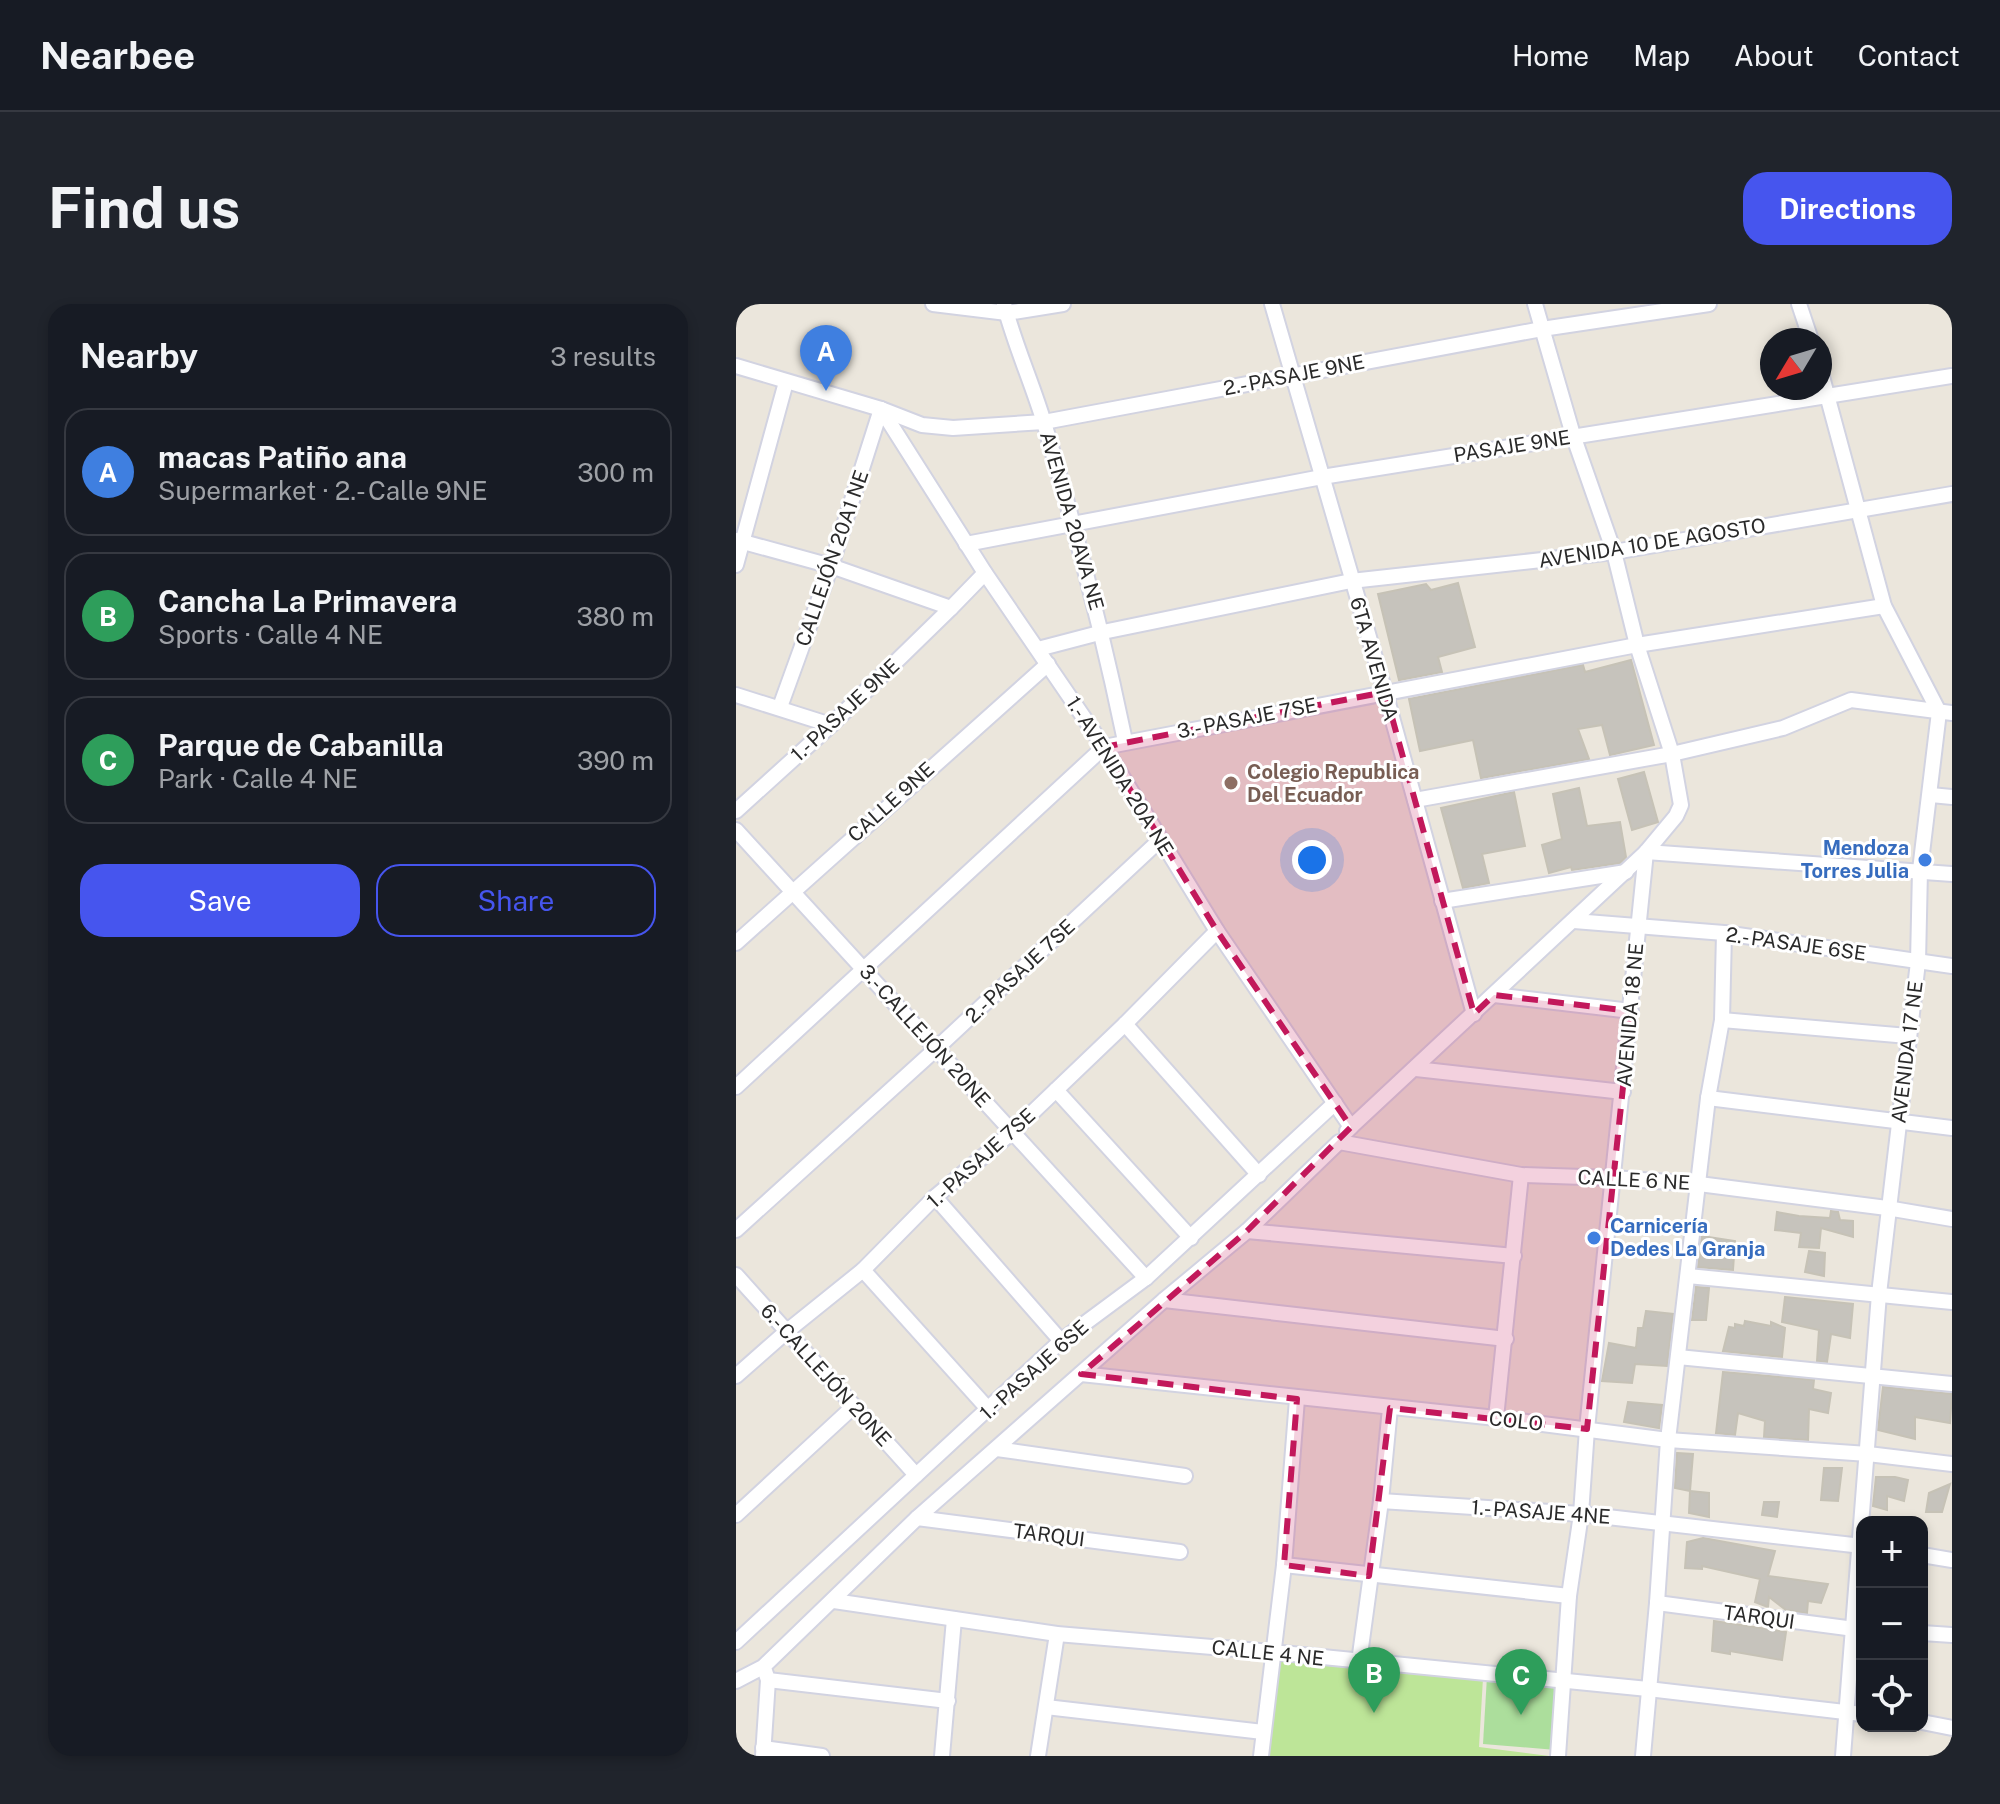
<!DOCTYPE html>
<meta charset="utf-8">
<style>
:root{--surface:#171b24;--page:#20242c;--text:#f1f3f6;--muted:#9ea1a6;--line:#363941;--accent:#4655ee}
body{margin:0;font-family:"Public Sans",sans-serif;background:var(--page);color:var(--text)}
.controls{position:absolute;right:24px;bottom:24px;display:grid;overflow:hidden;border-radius:16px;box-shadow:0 4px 12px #0003}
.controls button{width:72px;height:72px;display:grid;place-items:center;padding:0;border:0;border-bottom:2px solid var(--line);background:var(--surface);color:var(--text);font:40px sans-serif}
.compass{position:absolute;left:1024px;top:24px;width:72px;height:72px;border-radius:50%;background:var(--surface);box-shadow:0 4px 12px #0003;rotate:232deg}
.you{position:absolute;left:576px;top:556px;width:28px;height:28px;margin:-20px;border:6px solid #fff;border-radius:50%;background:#1a73e8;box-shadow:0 0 0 12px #1a73e833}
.badge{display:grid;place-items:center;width:52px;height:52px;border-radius:50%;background:var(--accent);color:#fff;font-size:26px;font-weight:700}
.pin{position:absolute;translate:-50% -66px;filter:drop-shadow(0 2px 4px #0008)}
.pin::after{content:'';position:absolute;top:42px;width:28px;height:24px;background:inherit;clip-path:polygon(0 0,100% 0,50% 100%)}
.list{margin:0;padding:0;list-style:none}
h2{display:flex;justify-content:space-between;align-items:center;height:104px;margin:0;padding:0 32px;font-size:34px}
h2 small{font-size:26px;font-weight:400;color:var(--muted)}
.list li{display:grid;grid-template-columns:52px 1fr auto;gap:24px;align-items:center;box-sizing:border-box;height:128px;margin:0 16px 16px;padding:0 16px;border:2px solid var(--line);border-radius:24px}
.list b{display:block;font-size:30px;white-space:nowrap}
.list p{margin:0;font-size:26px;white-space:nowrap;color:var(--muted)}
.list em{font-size:26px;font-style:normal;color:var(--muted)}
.actions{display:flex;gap:16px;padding:24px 32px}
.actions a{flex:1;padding:18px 0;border:2px solid var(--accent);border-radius:24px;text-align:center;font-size:28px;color:var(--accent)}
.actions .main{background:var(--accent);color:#fff}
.icon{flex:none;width:44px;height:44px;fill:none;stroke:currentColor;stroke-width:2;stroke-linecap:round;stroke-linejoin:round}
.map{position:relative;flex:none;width:1216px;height:1452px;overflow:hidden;border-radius:24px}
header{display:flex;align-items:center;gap:48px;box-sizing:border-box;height:112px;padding:0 40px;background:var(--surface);border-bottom:2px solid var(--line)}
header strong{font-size:38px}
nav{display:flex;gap:44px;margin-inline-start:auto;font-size:28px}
.intro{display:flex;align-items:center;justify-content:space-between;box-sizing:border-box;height:192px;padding:0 48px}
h1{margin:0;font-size:56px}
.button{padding:20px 36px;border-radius:24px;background:var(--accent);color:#fff;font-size:28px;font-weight:700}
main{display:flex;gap:48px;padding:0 48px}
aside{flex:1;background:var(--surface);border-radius:24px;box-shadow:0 4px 12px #0003}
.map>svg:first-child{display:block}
.green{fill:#acde9c}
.pitch{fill:#bde598}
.building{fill:#c6c3bc;stroke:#c6c2b6;stroke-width:2}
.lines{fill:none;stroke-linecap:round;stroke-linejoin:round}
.minor-casing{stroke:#d2d3e1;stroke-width:18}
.minor{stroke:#fff;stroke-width:14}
.marked{fill:#c2185b;fill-opacity:0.2;stroke:#c2185b;stroke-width:6;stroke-dasharray:16 10;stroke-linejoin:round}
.education-dot{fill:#8d6e63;stroke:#fff;stroke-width:3}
.shop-dot{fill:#3f7fe0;stroke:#fff;stroke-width:3}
.labels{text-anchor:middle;stroke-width:6;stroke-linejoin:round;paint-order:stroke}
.street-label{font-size:20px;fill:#2a2a2a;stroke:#fff}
.education-label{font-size:20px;font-weight:bold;fill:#785e54;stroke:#fff;text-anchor:start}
.shop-label{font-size:20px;font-weight:bold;fill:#366cbe;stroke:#fff;text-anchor:end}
</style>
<header>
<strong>Nearbee</strong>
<nav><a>Home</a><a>Map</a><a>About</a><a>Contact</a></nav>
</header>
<div class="intro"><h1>Find us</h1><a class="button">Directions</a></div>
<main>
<aside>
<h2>Nearby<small>3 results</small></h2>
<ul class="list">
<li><span class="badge" style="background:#3f7fe0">A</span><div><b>macas Patiño ana</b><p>Supermarket · 2.- Calle 9NE</p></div><em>300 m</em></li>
<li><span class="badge" style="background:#2e9e5b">B</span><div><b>Cancha La Primavera</b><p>Sports · Calle 4 NE</p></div><em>380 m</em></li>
<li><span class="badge" style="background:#2e9e5b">C</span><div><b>Parque de Cabanilla</b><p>Park · Calle 4 NE</p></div><em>390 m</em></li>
</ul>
<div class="actions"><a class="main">Save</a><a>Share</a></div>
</aside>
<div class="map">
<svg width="1216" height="1452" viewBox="0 0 1216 1452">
<rect width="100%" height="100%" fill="#ebe6dc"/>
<path class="green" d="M751 1372 822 1381 820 1446 747 1440Z"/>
<path class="pitch" d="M536 1344 747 1374 743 1443 813 1452H527Z"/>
<g class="building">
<path d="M722 279 739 343 702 353 706 368 663 376 642 290 690 280 695 286Z"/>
<path d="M895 356 918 441 874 451 866 421 842 425 853 455 745 474 737 436 684 447 673 395 847 361 849 368Z"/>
<path d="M908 468 922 518 896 526 882 475Z"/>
<path d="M843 484 851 522 884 518 890 553 884 559 836 566 835 563 813 569 806 541 826 535 817 490Z"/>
<path d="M778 488 789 542 746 550 753 579 727 584 705 504Z"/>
<path d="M1095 907 1102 908 1104 916 1117 917V933L1085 924 1083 944 1063 943 1065 929 1039 926 1041 908 1063 912 1094 914Z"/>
<path d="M966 932 999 937 997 966 962 963Z"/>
<path d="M1073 947 1089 949 1088 972 1069 968Z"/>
<path d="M960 983 973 984 970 1016H956Z"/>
<path d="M1049 993 1117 1000 1114 1034 1095 1030 1091 1058 1081 1057 1083 1026 1046 1018Z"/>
<path d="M910 1007 937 1010 931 1062 899 1060 896 1079 866 1077 873 1039 900 1044 902 1024H907Z"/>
<path d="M1009 1017 1035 1022V1018L1049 1024 1046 1053 987 1047 993 1023 999 1024V1020L1008 1022Z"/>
<path d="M987 1068 1078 1076 1077 1085 1095 1089 1092 1109 1073 1105 1072 1136 1028 1133 1029 1117 1002 1109 999 1131 980 1129Z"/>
<path d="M1147 1083 1216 1090 1214 1119 1179 1113V1135L1142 1126Z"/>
<path d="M892 1098 926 1101 923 1124 888 1118Z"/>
<path d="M941 1149 957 1150 954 1187 939 1184Z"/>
<path d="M1088 1164H1106L1102 1197 1085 1196Z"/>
<path d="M1140 1173H1159L1172 1176 1168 1197 1151 1192V1206L1137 1202Z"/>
<path d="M1214 1180 1206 1208H1190L1193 1189Z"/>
<path d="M954 1187 973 1189V1213L953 1209Z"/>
<path d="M1028 1198H1043L1041 1213 1026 1211Z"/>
<path d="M967 1234 1039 1247 1032 1272 1092 1280 1085 1299 1072 1297 1071 1309 1050 1306 1033 1293 1032 1303 1019 1298 1024 1275 966 1262V1265L949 1264 951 1238Z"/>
<path d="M978 1317 1050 1328 1046 1356 994 1347V1350L976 1347Z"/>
</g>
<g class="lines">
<defs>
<g id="minor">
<path d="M197 0 271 9 327 0"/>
<path d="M268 0C279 42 297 81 309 122 340 226 367 331 389 437"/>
<path d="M536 0 649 388 738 710"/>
<path d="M1063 0 1075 36"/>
<path d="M0 62 145 105 186 121 217 124 308 118 806 25 973 0"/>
<path d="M1084 65 1148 302 1203 408 1184 566 1182 658 1143 990 1107 1452"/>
<path d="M145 105 249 269 368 443 481 627 615 823 611 827"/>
<path d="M0 236 95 262 215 304 249 269"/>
<path d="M230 240 586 173 1216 72"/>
<path d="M0 261 50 78"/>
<path d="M302 345 367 328 615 277 878 248 1216 190"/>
<path d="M0 391 95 421"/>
<path d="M44 403 95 262 145 105"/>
<path d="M1195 491 1216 493"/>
<path d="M679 496 936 450 1047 424 1115 396 1216 409"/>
<path d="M0 507 95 421 215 304"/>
<path d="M0 526 410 974"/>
<path d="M910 548 1216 570"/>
<path d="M706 597 890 568"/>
<path d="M838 617 988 629 1216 662"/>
<path d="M0 639 312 360"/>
<path d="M758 691 895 707"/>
<path d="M986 716 1172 732"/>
<path d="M389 720 523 871"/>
<path d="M680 765 887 788"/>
<path d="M0 783 368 443 901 341 1148 302"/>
<path d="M320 786 455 934"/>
<path d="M972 794 1216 824"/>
<path d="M615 823 910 548 940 512 945 501 936 450 901 341 878 248 837 131 799 0"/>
<path d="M199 893 325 1037"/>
<path d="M0 926 201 744 425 535"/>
<path d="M511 927 778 952"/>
<path d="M127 966 253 1106"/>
<path d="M0 971 180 1171"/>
<path d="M952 972 1216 998"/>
<path d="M428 996 770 1035"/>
<path d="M942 1053 1216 1080"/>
<path d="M345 1070 760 1114 932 1136 1132 1150 1216 1160"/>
<path d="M0 1072 50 1028 127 966 199 893 275 829 389 720 481 627"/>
<path d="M760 1114 785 871"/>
<path d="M261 1145 449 1172"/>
<path d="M645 1197 654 1104"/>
<path d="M0 1211 117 1103"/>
<path d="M181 1214 444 1248"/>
<path d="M1186 1251 1216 1256"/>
<path d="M548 1261 833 1292"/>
<path d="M98 1297 321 1330 536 1348 912 1385 1126 1410"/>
<path d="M921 1299 1126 1326"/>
<path d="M1186 1329 1216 1331"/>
<path d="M0 1338 325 1037 410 974 599 799"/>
<path d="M623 1358 645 1197 845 1210 1126 1242"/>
<path d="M32 1376 212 1397"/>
<path d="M0 1377 27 1363 181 1214 428 996 511 927 603 838 785 871 877 874 963 880 1151 904 1216 915"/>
<path d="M310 1403 527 1428"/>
<path d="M1186 1418 1216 1424"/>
<path d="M27 1444 86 1452"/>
<path d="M27 1452 32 1376 29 1367"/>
<path d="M206 1452 218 1315"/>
<path d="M302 1452 321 1330"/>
<path d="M525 1452 548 1261 561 1095"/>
<path d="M822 1452 833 1292 845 1210 851 1125 910 548"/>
<path d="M907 1452 921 1299 932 1136 972 794 986 716 988 629"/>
</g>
</defs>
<use href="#minor" class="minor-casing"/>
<use href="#minor" class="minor"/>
</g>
<path class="marked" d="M649 388 738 710 758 691 895 707 851 1125 654 1104 633 1272 548 1261 561 1095 345 1070 511 927 615 823 481 627 368 443Z"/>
<circle class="education-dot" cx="495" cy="479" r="8"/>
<g class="shop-dot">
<circle cx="1189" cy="556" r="8"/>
<circle cx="858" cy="934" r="8"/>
</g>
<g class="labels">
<g class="street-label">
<text transform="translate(558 71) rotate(-11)" y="7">2.- PASAJE 9NE</text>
<text transform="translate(776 142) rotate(-9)" y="7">PASAJE 9NE</text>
<text transform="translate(336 217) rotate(74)" y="7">AVENIDA 20AVA NE</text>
<text transform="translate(916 239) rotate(-9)" y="7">AVENIDA 10 DE AGOSTO</text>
<text transform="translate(96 254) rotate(-71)" y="7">CALLEJÓN 20A1 NE</text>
<text transform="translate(638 355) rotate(74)" y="7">6TA AVENIDA</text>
<text transform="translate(109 406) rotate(-43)" y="7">1.- PASAJE 9NE</text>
<text transform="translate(511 414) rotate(-11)" y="7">3.- PASAJE 7SE</text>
<text transform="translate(384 472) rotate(58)" y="7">1.- AVENIDA 20A NE</text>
<text transform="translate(155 498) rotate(-42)" y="7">CALLE 9NE</text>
<text transform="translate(1060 640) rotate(8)" y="7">2.- PASAJE 6SE</text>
<text transform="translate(284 667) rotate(-43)" y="7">2.- PASAJE 7SE</text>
<text transform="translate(894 711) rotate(-85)" y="7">AVENIDA 18 NE</text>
<text transform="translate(189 732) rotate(48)" y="7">3.- CALLEJÓN 20NE</text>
<text transform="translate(1171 748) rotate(-83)" y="7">AVENIDA 17 NE</text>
<text transform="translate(245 854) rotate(-42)" y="7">1.- PASAJE 7SE</text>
<text transform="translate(898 876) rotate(3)" y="7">CALLE 6 NE</text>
<text transform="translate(298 1066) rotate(-42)" y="7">1.- PASAJE 6SE</text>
<text transform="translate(90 1071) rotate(48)" y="7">6.- CALLEJÓN 20NE</text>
<text transform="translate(780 1117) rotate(6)" y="7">COLO</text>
<text transform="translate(805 1208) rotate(4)" y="7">1.- PASAJE 4NE</text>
<text transform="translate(313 1231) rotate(7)" y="7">TARQUI</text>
<text transform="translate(1023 1313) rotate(8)" y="7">TARQUI</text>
<text transform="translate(532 1349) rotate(6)" y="7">CALLE 4 NE</text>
</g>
<g class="education-label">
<text x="511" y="475">Colegio Republica<tspan x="511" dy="23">Del Ecuador</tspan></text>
</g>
<g class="shop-label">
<text x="1173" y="551">Mendoza<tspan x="1173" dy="23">Torres Julia</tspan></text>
<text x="874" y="929" text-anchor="start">Carnicería<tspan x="874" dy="23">Dedes La Granja</tspan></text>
</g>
</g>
</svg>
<div class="controls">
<button>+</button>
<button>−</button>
<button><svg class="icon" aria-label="locate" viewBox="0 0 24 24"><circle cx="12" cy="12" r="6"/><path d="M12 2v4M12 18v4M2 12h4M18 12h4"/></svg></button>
</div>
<svg class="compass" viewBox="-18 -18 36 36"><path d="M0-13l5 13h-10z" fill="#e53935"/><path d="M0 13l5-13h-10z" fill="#9ea1a6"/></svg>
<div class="you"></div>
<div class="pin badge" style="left:90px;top:87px;background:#3f7fe0">A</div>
<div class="pin badge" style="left:638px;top:1409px;background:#2e9e5b">B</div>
<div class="pin badge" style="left:785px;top:1411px;background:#2e9e5b">C</div>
</div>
</main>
